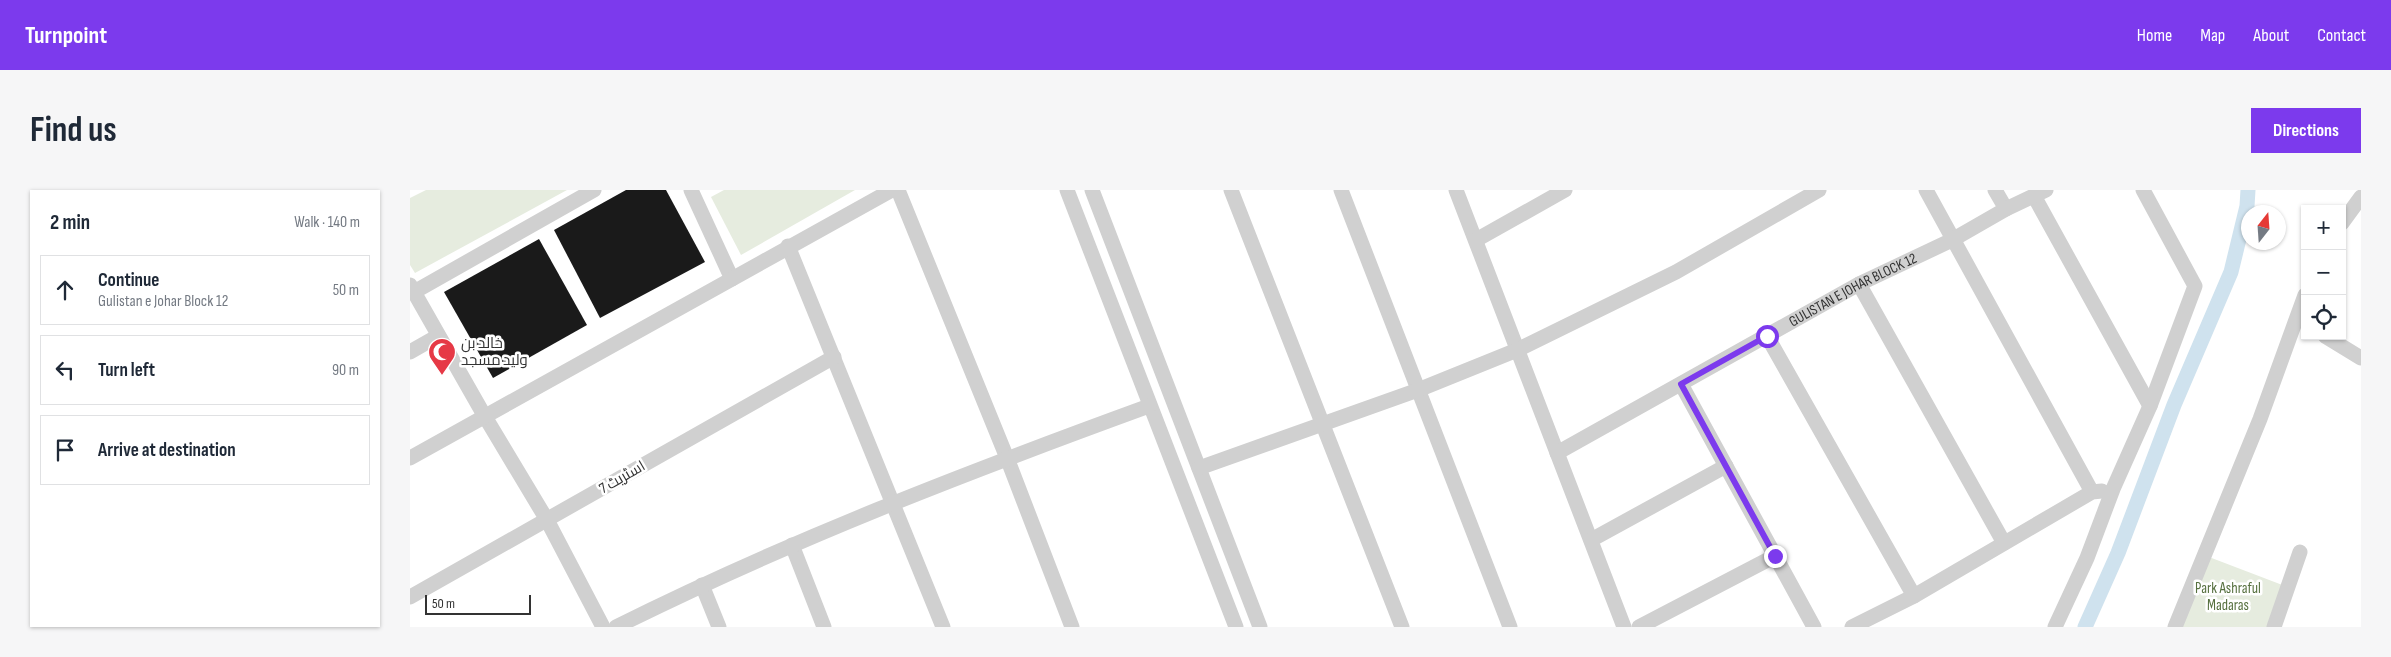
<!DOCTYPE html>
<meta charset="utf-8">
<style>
:root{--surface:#fff;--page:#f6f6f7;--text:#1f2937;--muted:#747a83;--line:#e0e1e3;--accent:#7c3aed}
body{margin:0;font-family:"Sofia Sans Condensed",Cairo,sans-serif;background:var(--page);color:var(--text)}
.controls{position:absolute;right:15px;top:15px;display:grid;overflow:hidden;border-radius:0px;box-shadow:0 1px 4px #0004}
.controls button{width:45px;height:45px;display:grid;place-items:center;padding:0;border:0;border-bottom:1px solid var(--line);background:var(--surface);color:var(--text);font:25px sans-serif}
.compass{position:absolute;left:1831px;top:15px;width:45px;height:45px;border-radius:50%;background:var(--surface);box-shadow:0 1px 4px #0004;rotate:17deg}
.scale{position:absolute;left:15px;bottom:12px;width:106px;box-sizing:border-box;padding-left:5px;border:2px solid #333;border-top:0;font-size:14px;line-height:18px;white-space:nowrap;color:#333;-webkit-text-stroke:4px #fff;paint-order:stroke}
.stop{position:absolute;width:15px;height:15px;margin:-11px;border:4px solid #7c3aed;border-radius:50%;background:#fff}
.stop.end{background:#7c3aed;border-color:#fff;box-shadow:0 1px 5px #0008}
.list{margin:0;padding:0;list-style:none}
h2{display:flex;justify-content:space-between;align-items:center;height:65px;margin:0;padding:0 20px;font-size:21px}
h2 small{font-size:16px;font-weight:400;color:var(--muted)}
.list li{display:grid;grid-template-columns:32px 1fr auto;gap:15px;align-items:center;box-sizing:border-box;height:70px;margin:0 10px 10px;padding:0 10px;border:1px solid var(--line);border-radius:0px}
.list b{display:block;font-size:19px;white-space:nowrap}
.list p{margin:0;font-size:16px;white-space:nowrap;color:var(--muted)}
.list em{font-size:16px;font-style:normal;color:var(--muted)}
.icon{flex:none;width:28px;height:28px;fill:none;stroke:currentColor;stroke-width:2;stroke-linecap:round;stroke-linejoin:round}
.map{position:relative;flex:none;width:1951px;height:437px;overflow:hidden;border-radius:0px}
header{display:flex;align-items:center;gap:30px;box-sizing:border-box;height:70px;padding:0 25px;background:var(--accent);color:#fff}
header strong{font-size:24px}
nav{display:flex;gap:28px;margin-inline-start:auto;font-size:18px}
.intro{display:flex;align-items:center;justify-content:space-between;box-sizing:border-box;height:120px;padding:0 30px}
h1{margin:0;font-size:35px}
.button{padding:12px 22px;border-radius:0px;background:var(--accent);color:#fff;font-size:18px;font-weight:700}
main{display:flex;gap:30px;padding:0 30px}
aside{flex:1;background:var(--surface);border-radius:0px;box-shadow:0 1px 4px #0004}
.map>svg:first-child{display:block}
.green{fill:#e6ecdf}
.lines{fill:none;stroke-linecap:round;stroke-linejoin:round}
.canal{stroke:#cfe2ee;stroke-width:15}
.building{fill:#1a1a1a}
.minor{stroke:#d0d0d0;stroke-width:15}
.route{stroke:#7c3aed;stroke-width:6}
.labels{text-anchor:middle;stroke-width:5;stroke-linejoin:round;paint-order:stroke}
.street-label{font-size:15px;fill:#333;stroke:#fff}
.poi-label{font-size:15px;fill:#333;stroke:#fff;text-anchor:start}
.park-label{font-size:15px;fill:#56703f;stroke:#fff}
</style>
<header>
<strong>Turnpoint</strong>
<nav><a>Home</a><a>Map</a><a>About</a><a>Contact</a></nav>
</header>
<div class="intro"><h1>Find us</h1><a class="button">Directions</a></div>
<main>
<aside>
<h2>2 min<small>Walk · 140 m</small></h2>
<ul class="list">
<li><svg class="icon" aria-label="ahead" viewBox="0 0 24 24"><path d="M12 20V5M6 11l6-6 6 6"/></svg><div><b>Continue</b><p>Gulistan e Johar Block 12</p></div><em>50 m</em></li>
<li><svg class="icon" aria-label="left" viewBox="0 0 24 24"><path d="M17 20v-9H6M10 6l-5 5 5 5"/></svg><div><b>Turn left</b></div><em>90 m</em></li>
<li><svg class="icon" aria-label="arrive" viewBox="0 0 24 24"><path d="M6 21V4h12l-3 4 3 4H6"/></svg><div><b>Arrive at destination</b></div></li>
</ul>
</aside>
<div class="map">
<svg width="1951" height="437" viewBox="0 0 1951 437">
<rect width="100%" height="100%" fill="#fff"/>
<g class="green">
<path d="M16 0H157L5 83 0 75V8Z"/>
<path d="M314 0H445L331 65 301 7Z"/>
<path d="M1799 367 1875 396 1859 437H1772Z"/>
</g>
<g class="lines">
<path class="canal" d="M1675 437 1708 363 1764 215 1821 82 1837 16 1838 0"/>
</g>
<g class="building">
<path d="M216 0H256L295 72 190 128 144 40Z"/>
<path d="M129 49 177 135 83 188 34 102Z"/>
</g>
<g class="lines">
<g class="minor">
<path d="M281 0 322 89"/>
<path d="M488 0 597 268 662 437"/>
<path d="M657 0 826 437"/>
<path d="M682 0 850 437"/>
<path d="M821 0 992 437"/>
<path d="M931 0 1100 437"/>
<path d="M1046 0 1214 437"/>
<path d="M1516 0 1682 302"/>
<path d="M1585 0 1596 19"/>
<path d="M1624 6 1740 216"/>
<path d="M1932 33 1951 7"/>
<path d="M1066 50 1155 0"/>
<path d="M378 56 533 437"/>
<path d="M1449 94 1594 353"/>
<path d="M0 95 74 225 137 330 193 437"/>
<path d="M4 102 184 0"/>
<path d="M1357 146 1504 406"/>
<path d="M1915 146 1951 168"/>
<path d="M0 162 28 146"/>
<path d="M1271 194 1404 437"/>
<path id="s1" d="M1147 263 1449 94 1542 50 1596 19 1636 0"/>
<path d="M0 268 482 0"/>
<path d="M789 278 1008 200 1107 160 1266 82 1409 0"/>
<path d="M1181 350 1316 276"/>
<path d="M382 355 414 437"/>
<path d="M292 395 309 437"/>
<path d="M0 407 424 167"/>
<path d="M206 437C378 351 558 282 739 216"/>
<path d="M1229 437 1365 366"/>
<path d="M1442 437 1504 406 1682 302 1692 301"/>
<path d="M1645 437 1677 368 1703 299 1740 216 1785 96 1733 0"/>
<path d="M1765 437 1850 229 1895 105"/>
<path d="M1864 437 1890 362"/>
</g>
</g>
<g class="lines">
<path class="route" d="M1357 146 1271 194 1365 366"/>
</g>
<defs>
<symbol id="mosque-pin" viewBox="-11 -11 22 30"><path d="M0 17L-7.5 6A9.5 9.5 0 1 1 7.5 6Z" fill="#e63946" stroke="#fff"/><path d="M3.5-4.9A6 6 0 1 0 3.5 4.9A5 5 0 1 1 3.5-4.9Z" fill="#fff"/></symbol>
</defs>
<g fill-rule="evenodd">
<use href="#mosque-pin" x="16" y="146" width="32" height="43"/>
</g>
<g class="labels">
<g class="street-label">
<text dy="5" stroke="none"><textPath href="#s1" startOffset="338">GULISTAN E JOHAR BLOCK 12</textPath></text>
<text transform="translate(212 287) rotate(-30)" y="5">اسٹریٹ 7</text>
</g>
<g class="poi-label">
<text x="51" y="158">خالد بن<tspan x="51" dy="17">ولید مسجد</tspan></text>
</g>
<g class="park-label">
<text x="1818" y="403">Park Ashraful<tspan x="1818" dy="17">Madaras</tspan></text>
</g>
</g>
</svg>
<div class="controls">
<button>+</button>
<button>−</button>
<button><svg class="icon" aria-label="locate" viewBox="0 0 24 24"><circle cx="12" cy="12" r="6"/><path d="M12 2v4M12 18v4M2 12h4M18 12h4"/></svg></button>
</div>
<svg class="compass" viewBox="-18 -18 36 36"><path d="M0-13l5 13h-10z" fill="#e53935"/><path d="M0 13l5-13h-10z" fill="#747a83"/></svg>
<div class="scale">50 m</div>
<div class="stop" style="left:1357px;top:146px"></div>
<div class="stop end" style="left:1365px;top:366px"></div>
</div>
</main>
